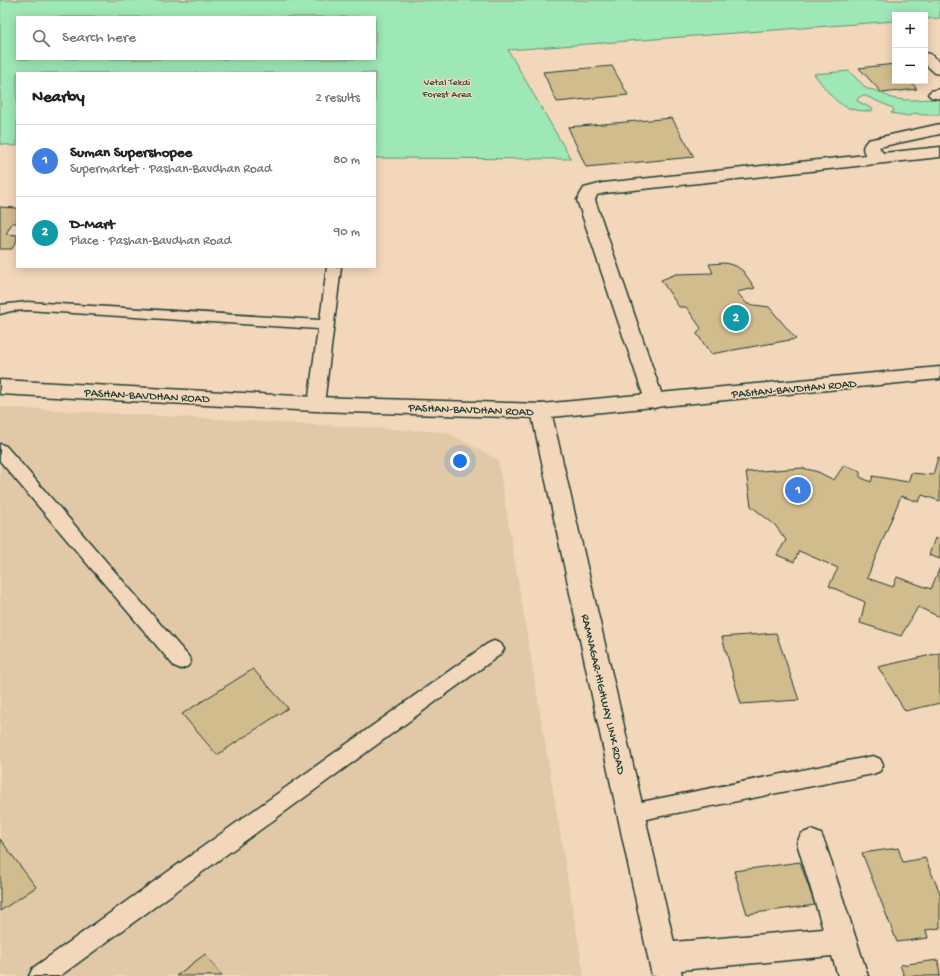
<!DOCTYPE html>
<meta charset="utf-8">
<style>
:root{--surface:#fff;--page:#f2f2f2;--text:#202124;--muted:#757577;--line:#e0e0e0;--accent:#1f3d34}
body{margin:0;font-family:"Gochi Hand",sans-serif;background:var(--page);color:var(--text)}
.controls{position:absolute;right:12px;top:12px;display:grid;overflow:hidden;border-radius:0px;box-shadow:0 2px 10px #0003}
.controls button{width:36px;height:36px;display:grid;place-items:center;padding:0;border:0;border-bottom:1px solid var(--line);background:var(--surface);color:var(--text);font:20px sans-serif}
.you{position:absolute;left:460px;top:461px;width:14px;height:14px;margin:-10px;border:3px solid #fff;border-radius:50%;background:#1a73e8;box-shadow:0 0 0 6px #1a73e833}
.badge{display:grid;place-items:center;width:26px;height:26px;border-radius:50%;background:var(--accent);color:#fff;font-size:13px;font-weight:700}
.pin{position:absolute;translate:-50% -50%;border:2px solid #fff;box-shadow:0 1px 4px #0006}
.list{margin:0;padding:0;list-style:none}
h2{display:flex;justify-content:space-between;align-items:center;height:52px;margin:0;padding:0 16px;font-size:17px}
h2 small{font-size:13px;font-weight:400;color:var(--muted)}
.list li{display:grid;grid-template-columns:26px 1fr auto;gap:12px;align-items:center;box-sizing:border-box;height:72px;padding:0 16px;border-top:1px solid var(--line)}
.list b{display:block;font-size:15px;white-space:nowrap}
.list p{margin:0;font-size:13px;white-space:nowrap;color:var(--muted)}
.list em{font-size:13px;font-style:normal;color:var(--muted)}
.icon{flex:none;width:22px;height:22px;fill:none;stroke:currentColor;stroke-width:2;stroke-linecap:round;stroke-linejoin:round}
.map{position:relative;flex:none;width:940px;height:976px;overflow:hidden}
.search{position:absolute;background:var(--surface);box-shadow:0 2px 10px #0003;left:16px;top:16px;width:360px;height:44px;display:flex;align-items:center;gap:10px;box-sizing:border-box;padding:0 14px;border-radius:0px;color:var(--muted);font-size:15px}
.panel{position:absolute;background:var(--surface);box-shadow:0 2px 10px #0003;left:16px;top:72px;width:360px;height:196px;border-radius:0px}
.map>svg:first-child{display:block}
.built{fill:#e1c9a8}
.green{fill:#9ee7b6;stroke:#5e9275;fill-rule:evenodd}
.building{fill:#d1bc8e;stroke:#1f3d34}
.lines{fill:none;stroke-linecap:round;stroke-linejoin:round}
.lane-casing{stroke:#1f3d34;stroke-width:3}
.street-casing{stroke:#1f3d34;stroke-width:3}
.secondary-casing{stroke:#1f3d34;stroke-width:3}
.lane{fill:#f3d7ba;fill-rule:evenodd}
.street{fill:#f3d7ba;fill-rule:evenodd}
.secondary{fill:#f3d7ba;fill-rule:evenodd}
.labels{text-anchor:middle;stroke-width:3;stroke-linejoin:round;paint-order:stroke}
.far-park-label{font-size:10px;fill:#2c4e41;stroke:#f3d7ba}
.street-label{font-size:12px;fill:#1f3d34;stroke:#f3d7ba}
</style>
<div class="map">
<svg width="940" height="976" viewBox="0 0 940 976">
<rect width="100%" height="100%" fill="#f3d7ba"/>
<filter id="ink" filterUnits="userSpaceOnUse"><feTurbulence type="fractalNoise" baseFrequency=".025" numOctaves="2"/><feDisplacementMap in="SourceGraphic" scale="8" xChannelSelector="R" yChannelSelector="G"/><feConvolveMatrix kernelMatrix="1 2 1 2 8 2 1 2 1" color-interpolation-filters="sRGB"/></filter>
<g filter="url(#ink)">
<path class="built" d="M0 407 447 432 498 460 584 976H0Z"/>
<g class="green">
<path d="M0 0H940V18L925 19V15H895V21L508 50 571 159 375 158V73H17V146L0 144ZM17 17H375V59H17Z"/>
<path d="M849 71 867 89C877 89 886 97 896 99 909 101 925 99 938 99L940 101V115H922L915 113 909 116 891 113 894 111 893 108 863 95 858 98 857 101 873 109 872 111C839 112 833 98 814 74Z"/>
</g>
<g class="building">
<path d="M895 64V81H910L917 89 882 93 859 68Z"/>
<path d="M612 66 628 95 557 102 543 72Z"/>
<path d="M672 118 694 157 586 167 568 127Z"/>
<path d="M0 207 17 208V223H12L6 234 17 235V240L12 249H0Z"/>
<path d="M725 263 736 266 743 271 755 288 737 292 747 304 769 307 796 339 711 354 697 334 701 328 686 307H679L661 280 676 274 713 273 709 264Z"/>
<path d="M938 457 940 458V501L922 495 919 502 901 496 867 578 893 587 897 577 931 589 940 567V617L918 607 901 636 860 623 865 602 829 586 838 568 799 551 794 562 777 555 786 540 775 525 751 506 746 472 803 468 818 472 834 480 844 465 860 471V477L871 482 873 476 908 482 911 473 933 475Z"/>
<path d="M935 538 940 540V559L929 555Z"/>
<path d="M776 633 799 700 741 704 722 637Z"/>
<path d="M940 653V703L905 711 878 667Z"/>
<path d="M253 669 288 708 217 755 182 714Z"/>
<path d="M0 839 36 887 0 911Z"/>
<path d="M898 848 903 862 925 858 940 893V928L926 930 928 938 897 942 862 853Z"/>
<path d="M800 862 815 905 747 914 734 871Z"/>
<path d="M205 954 222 976H176Z"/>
<path d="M938 960 940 976H904L900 965Z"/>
</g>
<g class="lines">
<defs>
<g id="lane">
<path d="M327 267H341L324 404 322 408 316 409 310 408 308 404 318 329 27 310 11 311 0 314V305L27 302 320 320Z"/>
<path d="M0 444 6 446 188 656 191 661 188 666 181 669 174 666 0 461Z"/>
<path d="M494 641 501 644 504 649 501 654 60 976H29L33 968 487 644Z"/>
<path d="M873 756 880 759 883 765 880 771 873 774 631 822 623 820 620 813 623 806 631 804Z"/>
</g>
<g id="street">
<path d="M925 53 930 54 940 62V74L935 73 925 64Z"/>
<path d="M940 89V99L931 97 928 94 931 91Z"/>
<path d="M940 124V134L879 147 883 153 940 147V157L605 193 597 195 595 200 664 401 661 406 654 408 647 406 577 200 584 188 603 183 866 155C861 149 863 145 868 140Z"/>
<path d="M541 404 548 406 551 411 674 942 823 929 797 843 801 834 811 830 821 834 825 843 868 976H838L832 956 681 970 682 976H652L531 411 534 406Z"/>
</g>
<path id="secondary" d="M940 367V379L541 418 316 411 0 394V380L316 397 541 404Z"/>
</defs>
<use href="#lane" class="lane-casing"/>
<use href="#street" class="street-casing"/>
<use href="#secondary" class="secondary-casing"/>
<use href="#lane" class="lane"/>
<use href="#street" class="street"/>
<use href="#secondary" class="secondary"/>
</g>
</g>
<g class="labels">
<g class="far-park-label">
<text x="447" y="85">Vetal Tekdi<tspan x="447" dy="12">Forest Area</tspan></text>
</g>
<g class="street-label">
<text transform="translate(794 388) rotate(-5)" y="4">PASHAN-BAVDHAN ROAD</text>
<text transform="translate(147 395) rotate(3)" y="4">PASHAN-BAVDHAN ROAD</text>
<text transform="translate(471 409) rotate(2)" y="4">PASHAN-BAVDHAN ROAD</text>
<text transform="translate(604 694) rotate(77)" y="4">RAMNAGAR-HIGHWAY LINK ROAD</text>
</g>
</g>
</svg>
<div class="controls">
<button>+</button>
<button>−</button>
</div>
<div class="you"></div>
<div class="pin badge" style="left:798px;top:490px;background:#3f7fe0">1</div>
<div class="pin badge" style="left:736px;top:318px;background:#0f9aa8">2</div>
<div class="search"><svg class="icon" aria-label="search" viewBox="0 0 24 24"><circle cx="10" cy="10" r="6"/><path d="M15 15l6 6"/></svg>Search here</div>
<section class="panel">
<h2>Nearby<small>2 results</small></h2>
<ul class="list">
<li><span class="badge" style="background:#3f7fe0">1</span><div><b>Suman Supershopee</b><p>Supermarket · Pashan-Bavdhan Road</p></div><em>80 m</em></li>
<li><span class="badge" style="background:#0f9aa8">2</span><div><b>D-Mart</b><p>Place · Pashan-Bavdhan Road</p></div><em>90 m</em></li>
</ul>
</section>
</div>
